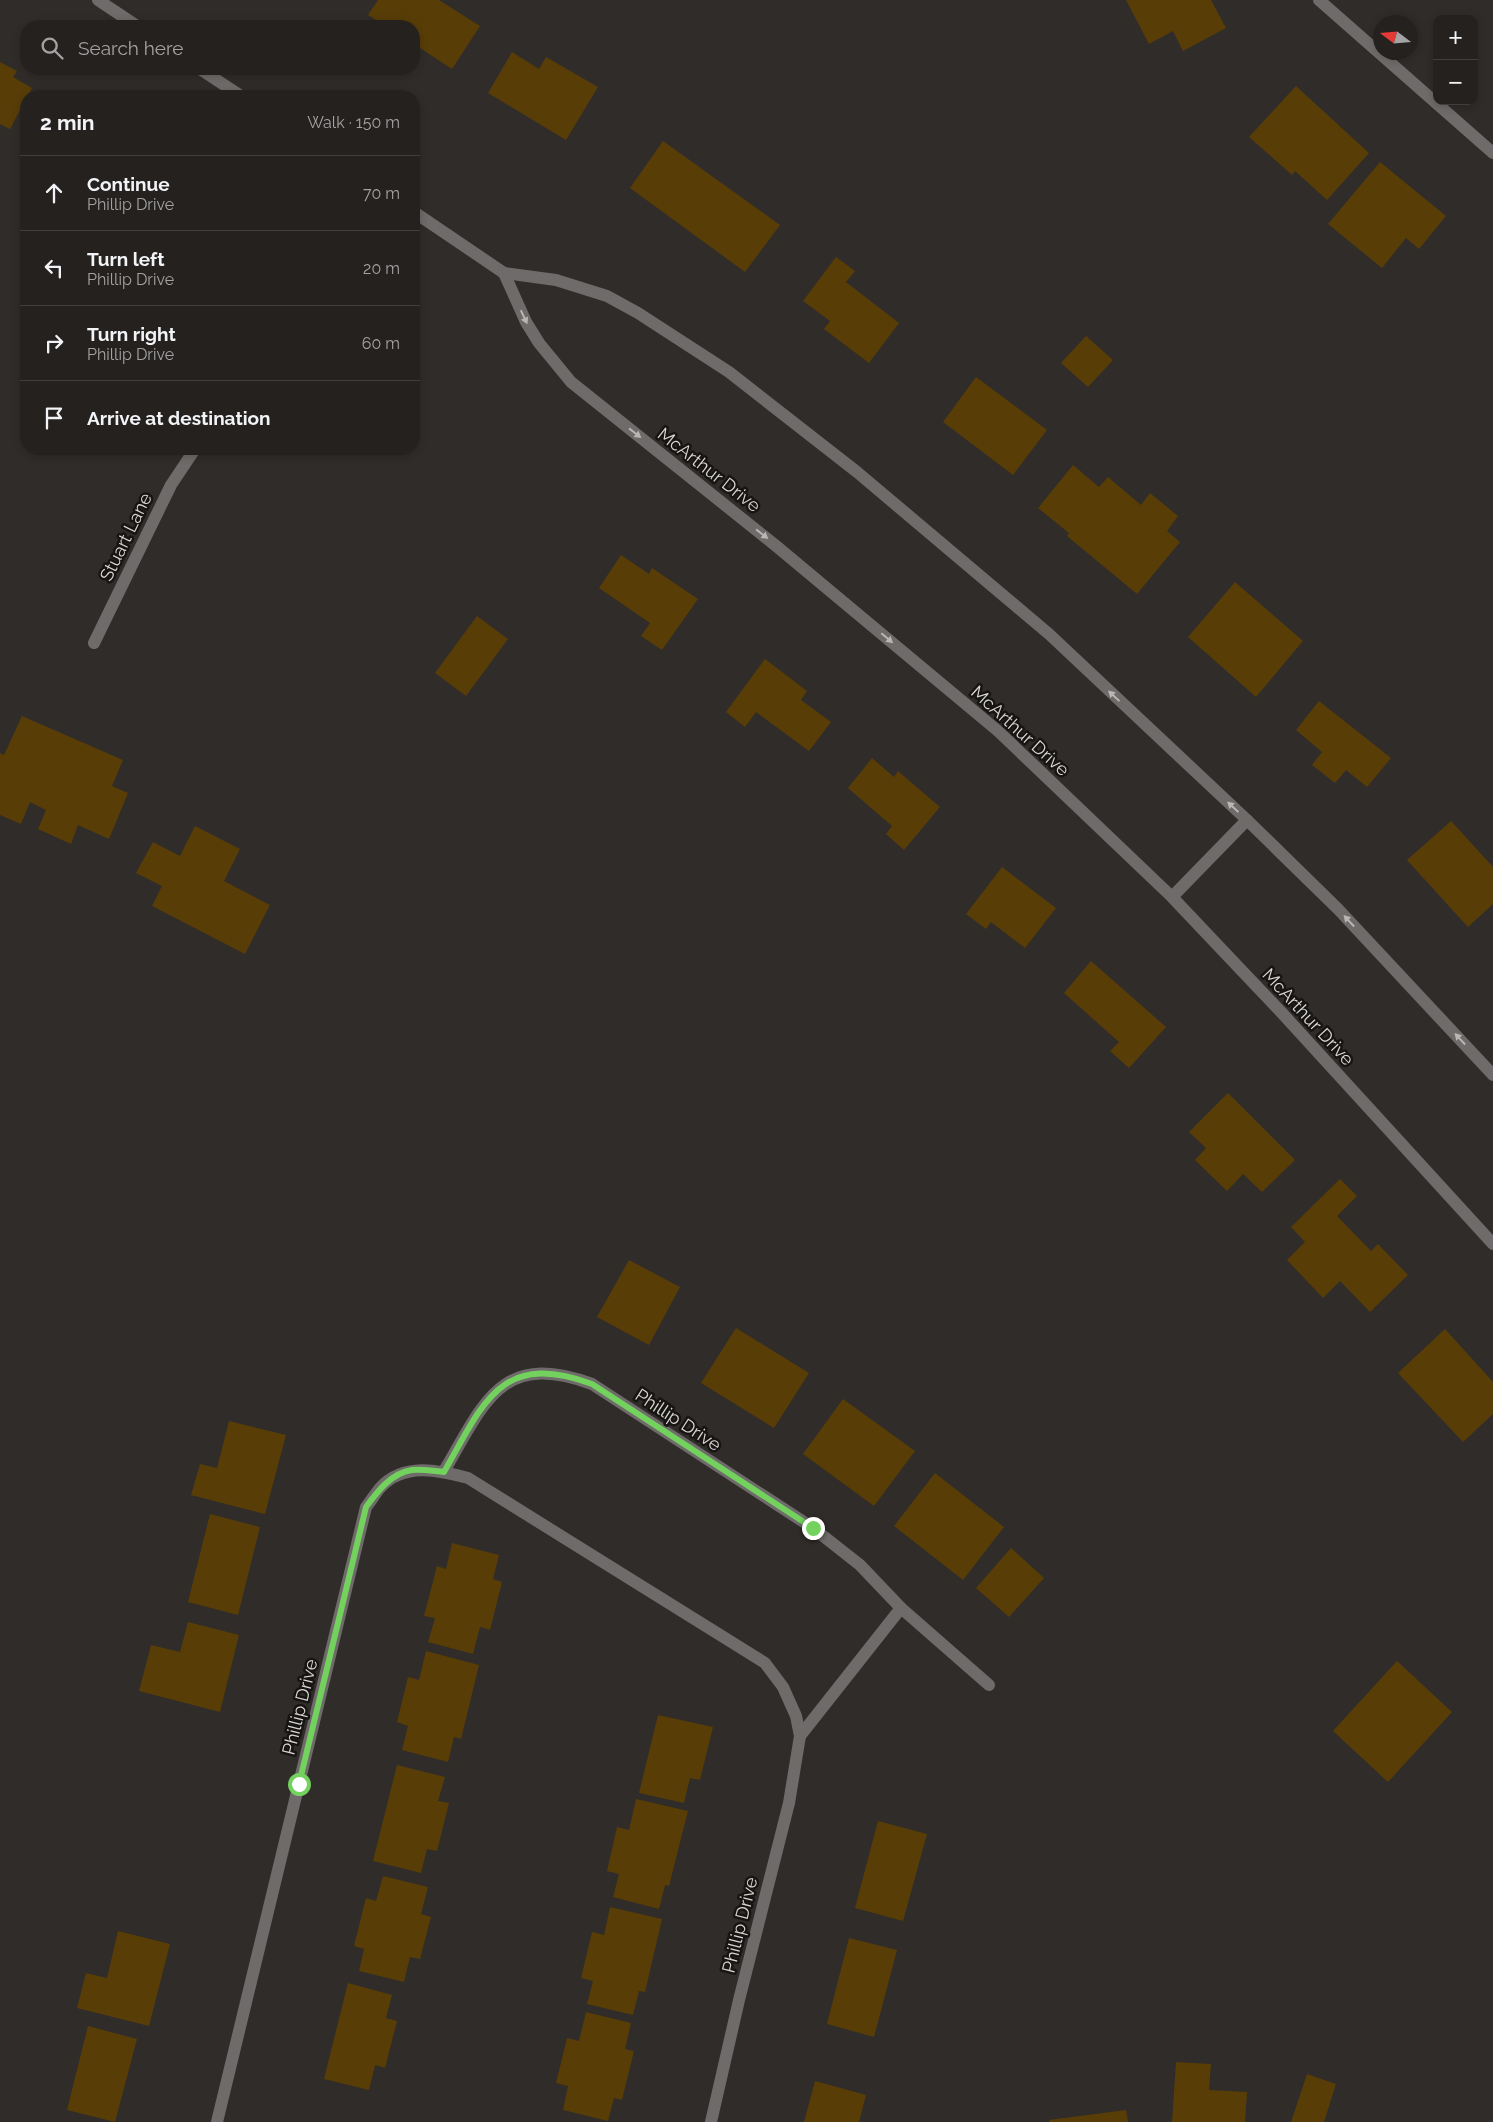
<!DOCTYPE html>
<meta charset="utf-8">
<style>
:root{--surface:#24211f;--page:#2c2928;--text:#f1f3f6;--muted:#a3a3a4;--line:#413e3d}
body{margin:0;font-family:Raleway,sans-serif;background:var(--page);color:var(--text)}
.controls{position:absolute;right:15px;top:15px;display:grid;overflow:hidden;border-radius:10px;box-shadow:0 2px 8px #0003}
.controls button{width:45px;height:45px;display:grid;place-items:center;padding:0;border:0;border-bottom:1px solid var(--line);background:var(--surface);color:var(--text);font:25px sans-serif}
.compass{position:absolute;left:1373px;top:15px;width:45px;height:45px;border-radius:50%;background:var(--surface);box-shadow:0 2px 8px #0003;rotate:286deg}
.stop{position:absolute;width:15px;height:15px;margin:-11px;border:4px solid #72d25d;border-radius:50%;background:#fff}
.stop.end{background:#72d25d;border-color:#fff;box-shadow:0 1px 5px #0008}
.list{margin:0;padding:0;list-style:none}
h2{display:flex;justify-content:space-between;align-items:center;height:65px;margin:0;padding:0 20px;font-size:21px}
h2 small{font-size:16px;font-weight:400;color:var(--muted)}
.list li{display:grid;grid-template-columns:32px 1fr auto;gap:15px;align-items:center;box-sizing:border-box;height:75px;padding:0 20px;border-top:1px solid var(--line)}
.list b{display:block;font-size:19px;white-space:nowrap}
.list p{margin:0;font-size:16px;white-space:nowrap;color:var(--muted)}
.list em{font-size:16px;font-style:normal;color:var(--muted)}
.icon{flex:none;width:28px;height:28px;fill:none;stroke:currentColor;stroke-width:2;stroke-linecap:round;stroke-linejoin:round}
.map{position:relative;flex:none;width:1493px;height:2122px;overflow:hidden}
.search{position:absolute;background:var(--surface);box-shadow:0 2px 8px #0003;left:20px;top:20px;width:400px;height:55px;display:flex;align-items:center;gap:12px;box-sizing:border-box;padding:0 18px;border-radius:20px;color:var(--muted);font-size:19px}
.panel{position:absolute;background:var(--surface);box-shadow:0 2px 8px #0003;left:20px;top:90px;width:400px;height:365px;border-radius:20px}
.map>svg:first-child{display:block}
.building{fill:#583d07}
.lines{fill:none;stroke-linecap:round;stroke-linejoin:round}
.minor{stroke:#6e6b6a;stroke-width:12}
.oneway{fill:#b9b6b4}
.route{stroke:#72d25d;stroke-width:6}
.labels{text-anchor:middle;stroke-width:5;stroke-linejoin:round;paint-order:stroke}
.street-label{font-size:18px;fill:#d9d6d4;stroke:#171513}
</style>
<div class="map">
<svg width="1493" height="2122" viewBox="0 0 1493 2122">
<rect width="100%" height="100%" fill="#302c29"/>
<g class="building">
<path d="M378 0H439L480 26 452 69 414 44V26H386L368 15Z"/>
<path d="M1126 0H1211L1226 28 1183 51 1173 31 1149 44Z"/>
<path d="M512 52 539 69 546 57 598 87 566 140 488 93Z"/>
<path d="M0 62 17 71 13 77 32 88 10 129 0 124Z"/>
<path d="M1296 86 1369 153 1327 200 1295 171 1292 175 1249 137Z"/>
<path d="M663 141 780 225 745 272 630 188Z"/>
<path d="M1380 162 1446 216 1419 249 1406 238 1382 268 1328 224Z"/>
<path d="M836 257 855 271 846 282 899 323 869 363 824 329 830 321 803 301Z"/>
<path d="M1086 336 1113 360 1088 387 1061 363Z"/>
<path d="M976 377 1047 430 1013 475 943 422Z"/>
<path d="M1073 465 1099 487 1108 477 1141 505 1150 493 1178 516 1167 531 1180 542 1137 594 1067 536 1069 533 1038 508Z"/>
<path d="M621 555 649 574 652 568 698 599 662 650 641 636 650 623 599 588Z"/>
<path d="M1235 582 1303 641 1256 697 1188 637Z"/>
<path d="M477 616 508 639 466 696 435 673Z"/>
<path d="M765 659 807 691 801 700 831 722 809 751 756 712 745 727 726 712Z"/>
<path d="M1319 701 1391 758 1367 787 1346 770 1335 783 1312 765 1322 752 1296 730Z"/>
<path d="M22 716 123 760 112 786 128 793 109 839 78 825 71 844 38 829 46 810 30 802 21 824 0 815V753L4 755Z"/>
<path d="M872 758 894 777 898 771 940 807 904 850 886 834 892 826 848 788Z"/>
<path d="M1451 821 1493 867V904L1468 927 1407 860Z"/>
<path d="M195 826 240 849 224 881 270 905 245 954 152 906 162 886 136 873 153 842 180 856Z"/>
<path d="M1002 867 1056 908 1025 948 991 922 986 929 966 914Z"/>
<path d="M1091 961 1166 1027 1129 1068 1110 1051 1119 1042 1064 993Z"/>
<path d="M1228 1093 1295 1160 1262 1192 1243 1174 1227 1191 1195 1160 1206 1148 1189 1132Z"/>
<path d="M1340 1179 1357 1196 1337 1216 1371 1251 1378 1244 1408 1275 1370 1312 1340 1281 1323 1298 1287 1260 1305 1242 1291 1227Z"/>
<path d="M629 1260 680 1287 649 1345 597 1317Z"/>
<path d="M736 1328 809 1373 774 1428 701 1383Z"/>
<path d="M1445 1329 1493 1382V1414L1463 1442 1398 1373Z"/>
<path d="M843 1399 915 1451 874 1506 803 1454Z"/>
<path d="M229 1421 286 1435 265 1514 191 1495 200 1464 217 1468Z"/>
<path d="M935 1473 1004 1527 963 1580 894 1526Z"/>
<path d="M210 1514 260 1527 238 1615 188 1602Z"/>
<path d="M452 1543 499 1555 493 1579 502 1582 490 1630 480 1627 473 1654 428 1642 435 1618 424 1616 437 1566 446 1569Z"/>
<path d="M1011 1548 1044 1578 1009 1617 976 1588Z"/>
<path d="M188 1622 239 1635 220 1712 139 1691 151 1645 180 1652Z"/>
<path d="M426 1651 479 1665 461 1739 454 1737 448 1762 402 1750 408 1726 397 1722 408 1677 419 1680Z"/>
<path d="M1397 1661 1452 1712 1388 1782 1333 1731Z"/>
<path d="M658 1715 713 1727 700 1780 690 1778 684 1803 639 1793Z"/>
<path d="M397 1765 445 1777 438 1801 449 1803 437 1851 427 1849 421 1873 373 1861Z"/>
<path d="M636 1799 688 1811 669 1886 665 1885 659 1909 613 1897 619 1874 607 1871 617 1827 629 1830Z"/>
<path d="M878 1821 927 1834 903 1921 855 1908Z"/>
<path d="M383 1876 428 1887 421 1914 431 1917 420 1959 410 1957 404 1982 359 1971 364 1949 354 1946 366 1898 376 1901Z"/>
<path d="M610 1907 662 1919 645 1992 639 1991 633 2015 587 2004 593 1981 581 1978 592 1932 604 1935Z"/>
<path d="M118 1931 170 1944 149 2026 77 2008 86 1973 107 1978Z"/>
<path d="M849 1938 897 1950 874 2037 827 2024Z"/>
<path d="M348 1983 392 1995 386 2018 397 2021 385 2068 375 2065 369 2090 324 2079Z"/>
<path d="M586 2012 631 2023 625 2049 634 2051 622 2100 614 2098 608 2121 563 2110 568 2086 556 2083 567 2038 579 2041Z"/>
<path d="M88 2026 137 2039 115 2122 67 2110Z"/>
<path d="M1176 2062 1211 2064 1209 2090 1247 2092 1245 2122H1172Z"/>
<path d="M1307 2074 1336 2084 1324 2122H1291Z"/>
<path d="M815 2081 866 2095 859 2122H804Z"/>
<path d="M1126 2110 1128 2122H1050L1049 2120Z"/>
</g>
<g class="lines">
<g class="minor">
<path d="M98 0 137 26"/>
<path d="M1319 0 1493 153"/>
<path d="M200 69 241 96"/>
<path d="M414 212 504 273 556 280 607 296 638 313 729 372 857 472 1049 634 1247 820 1338 909 1493 1075"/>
<path d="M504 273 526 322 539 343 571 382 775 545 998 731 1172 897 1282 1013 1493 1244"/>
<path d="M94 643 171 485 195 449"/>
<path d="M1172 897 1247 820"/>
<path d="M444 1471C484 1404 500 1350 592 1384L813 1528 860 1565 901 1608 989 1685"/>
<path d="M800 1736 901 1608"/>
<path d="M217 2122 366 1507C371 1501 375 1494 380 1488 403 1462 439 1470 468 1478L765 1663 783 1687 796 1716 800 1736 789 1803 739 2000 711 2122"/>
</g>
</g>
<defs><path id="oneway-solid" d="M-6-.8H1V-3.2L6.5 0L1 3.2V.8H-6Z" transform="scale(1.25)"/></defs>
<g class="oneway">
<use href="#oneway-solid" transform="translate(524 317) rotate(65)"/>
<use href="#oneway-solid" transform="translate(635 433) rotate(38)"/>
<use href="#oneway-solid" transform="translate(762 534) rotate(38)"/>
<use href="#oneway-solid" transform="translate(887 638) rotate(40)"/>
<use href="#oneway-solid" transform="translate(1114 696) rotate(-137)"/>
<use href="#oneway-solid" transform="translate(1233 807) rotate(-137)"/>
<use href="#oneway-solid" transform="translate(1349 921) rotate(-133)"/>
<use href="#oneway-solid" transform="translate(1460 1039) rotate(-133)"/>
</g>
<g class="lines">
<path class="route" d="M299 1784 366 1507C377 1492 391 1473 412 1470 422 1469 433 1471 444 1472 483 1404 500 1350 592 1384L813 1528"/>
</g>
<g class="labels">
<g class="street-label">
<text transform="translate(709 470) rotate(38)" y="6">McArthur Drive</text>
<text transform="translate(126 537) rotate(-64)" y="6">Stuart Lane</text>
<text transform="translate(1020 731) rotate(42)" y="6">McArthur Drive</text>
<text transform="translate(1308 1017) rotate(47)" y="6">McArthur Drive</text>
<text transform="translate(678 1420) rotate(33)" y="6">Phillip Drive</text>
<text transform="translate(300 1707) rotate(-76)" y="6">Phillip Drive</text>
<text transform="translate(740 1925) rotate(-76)" y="6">Phillip Drive</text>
</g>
</g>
</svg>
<div class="controls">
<button>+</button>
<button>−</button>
</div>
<svg class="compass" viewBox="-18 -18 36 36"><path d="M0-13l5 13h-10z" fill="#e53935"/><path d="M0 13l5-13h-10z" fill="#a3a3a4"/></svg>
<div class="stop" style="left:299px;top:1784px"></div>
<div class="stop end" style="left:813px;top:1528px"></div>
<div class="search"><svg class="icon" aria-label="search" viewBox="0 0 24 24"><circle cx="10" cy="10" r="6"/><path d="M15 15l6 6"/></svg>Search here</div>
<section class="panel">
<h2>2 min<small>Walk · 150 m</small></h2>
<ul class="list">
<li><svg class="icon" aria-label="ahead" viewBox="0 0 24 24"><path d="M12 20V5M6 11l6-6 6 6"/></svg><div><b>Continue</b><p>Phillip Drive</p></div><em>70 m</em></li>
<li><svg class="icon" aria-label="left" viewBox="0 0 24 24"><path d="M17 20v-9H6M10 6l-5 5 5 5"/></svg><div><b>Turn left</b><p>Phillip Drive</p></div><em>20 m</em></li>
<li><svg class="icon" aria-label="right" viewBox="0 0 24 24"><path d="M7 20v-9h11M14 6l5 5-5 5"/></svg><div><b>Turn right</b><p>Phillip Drive</p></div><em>60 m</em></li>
<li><svg class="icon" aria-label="arrive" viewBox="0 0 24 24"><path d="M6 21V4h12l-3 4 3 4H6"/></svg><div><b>Arrive at destination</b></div></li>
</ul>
</section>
</div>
